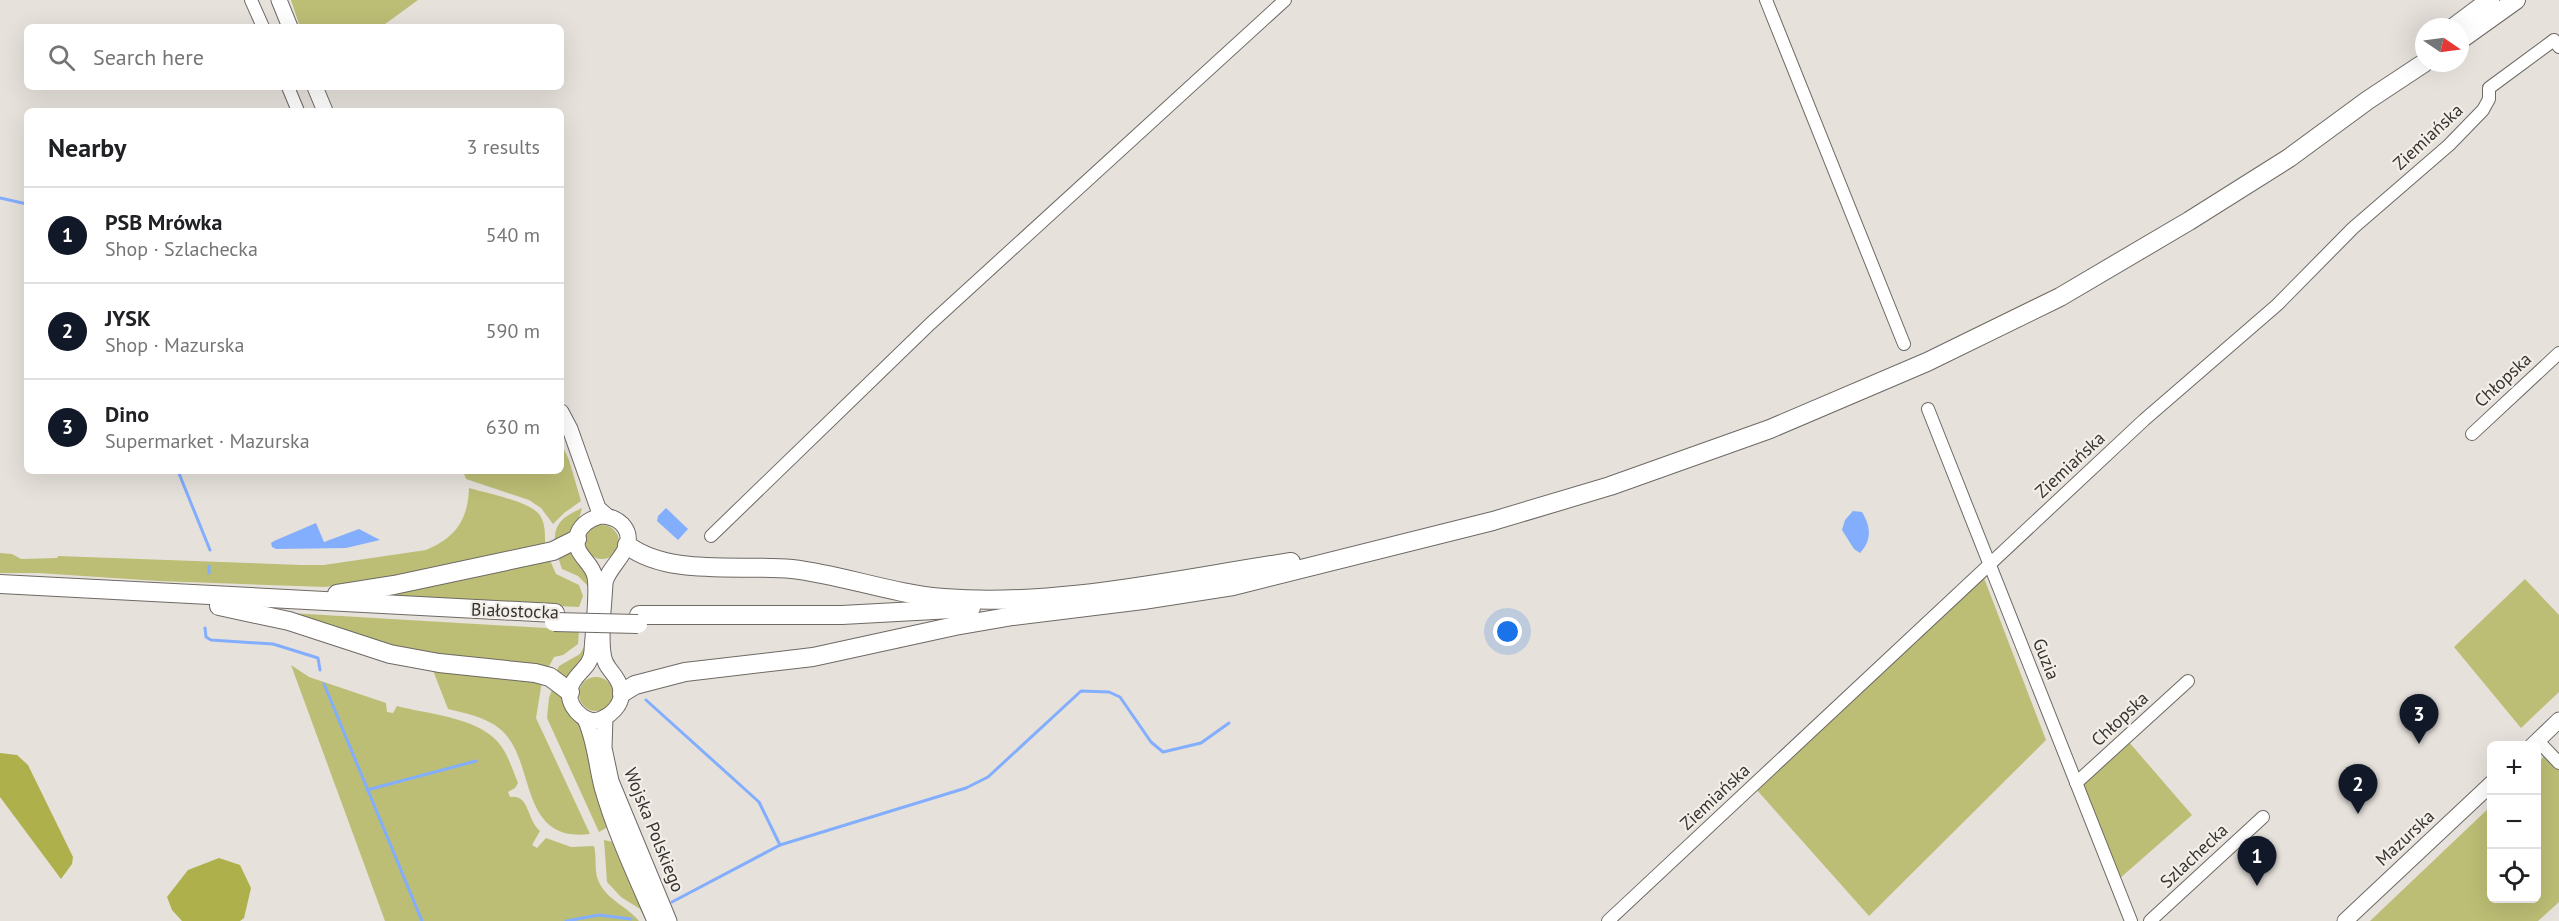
<!DOCTYPE html>
<meta charset="utf-8">
<style>
:root{--surface:#fff;--page:#f6f6f6;--text:#202124;--muted:#757577;--line:#e0e0e0;--accent:#111827}
body{margin:0;font-family:"PT Sans",sans-serif;background:var(--page);color:var(--text)}
.controls{position:absolute;right:18px;bottom:18px;display:grid;overflow:hidden;border-radius:9px;box-shadow:0 6px 24px #0002}
.controls button{width:54px;height:54px;display:grid;place-items:center;padding:0;border:0;border-bottom:2px solid var(--line);background:var(--surface);color:var(--text);font:30px sans-serif}
.compass{position:absolute;left:2415px;top:18px;width:54px;height:54px;border-radius:50%;background:var(--surface);box-shadow:0 6px 24px #0002;rotate:103deg}
.you{position:absolute;left:1508px;top:632px;width:21px;height:21px;margin:-15px;border:4px solid #fff;border-radius:50%;background:#1a73e8;box-shadow:0 0 0 9px #1a73e833}
.badge{display:grid;place-items:center;width:39px;height:39px;border-radius:50%;background:var(--accent);color:#fff;font-size:20px;font-weight:700}
.pin{position:absolute;translate:-50% -50px;filter:drop-shadow(0 2px 3px #0008)}
.pin::after{content:'';position:absolute;top:32px;width:21px;height:18px;background:inherit;clip-path:polygon(0 0,100% 0,50% 100%)}
.list{margin:0;padding:0;list-style:none}
h2{display:flex;justify-content:space-between;align-items:center;height:78px;margin:0;padding:0 24px;font-size:26px}
h2 small{font-size:20px;font-weight:400;color:var(--muted)}
.list li{display:grid;grid-template-columns:39px 1fr auto;gap:18px;align-items:center;box-sizing:border-box;height:96px;padding:0 24px;border-top:2px solid var(--line)}
.list b{display:block;font-size:22px;white-space:nowrap}
.list p{margin:0;font-size:20px;white-space:nowrap;color:var(--muted)}
.list em{font-size:20px;font-style:normal;color:var(--muted)}
.icon{flex:none;width:33px;height:33px;fill:none;stroke:currentColor;stroke-width:2;stroke-linecap:round;stroke-linejoin:round}
.map{position:relative;flex:none;width:2559px;height:921px;overflow:hidden}
.search{position:absolute;background:var(--surface);box-shadow:0 6px 24px #0002;left:24px;top:24px;width:540px;height:66px;display:flex;align-items:center;gap:15px;box-sizing:border-box;padding:0 21px;border-radius:9px;color:var(--muted);font-size:22px}
.panel{position:absolute;background:var(--surface);box-shadow:0 6px 24px #0002;left:24px;top:108px;width:540px;height:366px;border-radius:9px}
.map>svg:first-child{display:block}
.green{fill:#bcbe75}
.forest{fill:#aeb04c}
.water{fill:#82aefd}
.lines{fill:none;stroke-linecap:round;stroke-linejoin:round}
.stream{stroke:#82aefd;stroke-width:3}
.minor-casing{stroke:#6e6964;stroke-width:14}
.major-casing{stroke:#6e6964;stroke-width:17}
.highway-casing{stroke:#6e6964;stroke-width:20}
.minor{stroke:#fff;stroke-width:12}
.major{stroke:#fff;stroke-width:15}
.highway{stroke:#fff;stroke-width:18}
.highway-bridge-casing{stroke:#6e6964;stroke-width:20;stroke-linecap:butt}
.highway-bridge{stroke:#fff;stroke-width:18}
.labels{text-anchor:middle;stroke-width:4.5;stroke-linejoin:round;paint-order:stroke}
.street-label{font-size:18px;fill:#363431;stroke:#f3eee8}
</style>
<div class="map">
<svg width="2559" height="921" viewBox="0 0 2559 921">
<rect width="100%" height="100%" fill="#e6e1db"/>
<g class="green">
<path d="M291 0H418L381 27H300Z"/>
<path d="M561 443 569 460 581 501 564 513 553 524 541 508 529 500 466 479 463 471H561Z"/>
<path d="M469 488C486 493 528 501 539 514 546 523 545 536 545 546L423 572 325 587 159 581 38 573H0V553L12 554 21 559 57 558 58 556 302 565H324L426 550C455 538 468 520 469 488Z"/>
<path d="M582 508C578 525 570 537 555 545 553 523 563 517 582 508Z"/>
<circle cx="602" cy="542" r="17"/>
<path d="M572 550 590 578V588L578 576 562 569 558 557Z"/>
<path d="M549 558 556 574 579 585 583 596 579 607 355 597Z"/>
<path d="M1984 578 2046 740 1869 916 1756 789Z"/>
<path d="M2525 579 2559 615V692L2521 728 2454 647Z"/>
<path d="M290 613 579 630 578 644 563 655 554 657 547 670 426 654 377 642Z"/>
<path d="M589 638 587 657 567 681 556 673 559 666 580 654Z"/>
<path d="M291 665 309 677 386 703 387 712 393 713 397 706C427 714 475 717 497 741 508 753 512 769 518 783L515 788 508 792 510 797C530 794 526 819 540 831L532 845 537 848 546 838 571 847 594 846C597 857 594 870 598 880 606 900 626 905 639 921H385Z"/>
<path d="M432 668 542 681 536 718 590 834C517 843 537 759 500 729 486 717 465 713 448 709Z"/>
<circle cx="596" cy="694" r="17"/>
<path d="M554 684C565 699 572 716 585 729L609 820 606 828 599 832 547 718 549 698Z"/>
<path d="M2128 741 2192 815 2119 879 2083 783Z"/>
<path d="M2549 752 2559 763V902L2538 921H2370L2491 806 2492 898H2536L2537 763Z"/>
<path d="M604 840 617 843 652 921H646L640 909 621 897 607 882Z"/>
</g>
<g class="forest">
<path d="M0 753 17 755 28 765 73 857 72 864 61 879 0 797Z"/>
<path d="M219 858 240 865 251 888 244 918 240 921H182L172 910 167 897 188 870Z"/>
</g>
<g class="water">
<path d="M666 508 688 529 678 540 657 521 658 516Z"/>
<path d="M1853 511 1862 512C1871 527 1872 540 1860 553L1854 549 1842 530 1845 520Z"/>
<path d="M316 523 324 542 359 529 380 540 346 548 276 549 272 547 271 543 274 541Z"/>
</g>
<g class="lines">
<g class="stream">
<path d="M0 198 27 204"/>
<path d="M178 471 210 550"/>
<path d="M209 573V566"/>
<path d="M205 628 206 637 211 640 273 644 318 658 320 670"/>
<path d="M324 684 422 921"/>
<path d="M646 700 759 802 780 845"/>
<path d="M367 790 476 761"/>
<path d="M672 902 780 845 966 788 988 777 1081 691 1109 692 1120 697 1151 742 1163 752 1201 743 1229 723"/>
<path d="M566 921 599 915 631 919"/>
</g>
<defs>
<g id="minor">
<path d="M251 0 263 27"/>
<path d="M1766 0 1904 344"/>
<path d="M288 87 298 111"/>
<path d="M1928 409 2131 921"/>
<path d="M2472 434 2559 353"/>
<path d="M711 536 930 324 1285 0"/>
<path d="M2537 740 2559 763"/>
<path d="M2076 783 2188 681"/>
<path d="M1608 921 2144 420 2277 305 2353 228 2449 145 2483 110 2489 99V88L2554 40 2559 47"/>
<path d="M2150 921 2263 817"/>
</g>
<g id="major">
<path d="M279 0 290 27"/>
<path d="M315 87 325 111"/>
<path d="M561 412 570 429 598 508 607 516"/>
<path d="M600 516C608 516 616 518 622 524 642 546 608 564 605 583 604 606 600 631 603 653 604 668 616 673 620 686 626 704 609 719 593 721 576 717 563 699 573 682 580 670 591 666 592 651 593 633 598 594 595 577 592 561 573 555 577 536 580 525 590 519 600 516Z"/>
<path d="M605 717 604 748 611 781 669 921"/>
<path d="M585 719C595 740 596 764 602 787 615 833 636 877 655 921"/>
<path d="M2532 746 2559 720"/>
<path d="M2345 921 2492 783"/>
</g>
<g id="highway">
<path d="M2454 27 2490 0"/>
<path d="M2460 40 2516 0"/>
<path d="M627 545C669 577 741 564 792 569 843 575 892 594 944 598 1059 607 1177 579 1291 562"/>
<path d="M0 584 555 613"/>
<path d="M337 594 394 585 553 551 577 539"/>
<path d="M219 606 289 621 390 654 439 663 535 673 550 677 570 692"/>
<path d="M639 615H842L971 608"/>
<path d="M622 693 635 685 685 672 813 657 955 626 1013 616 1143 600 1233 586 1493 521 1610 486 1770 429 1927 362 2060 297 2189 221 2289 158 2368 100 2424 63"/>
</g>
</defs>
<use href="#minor" class="minor-casing"/>
<use href="#major" class="major-casing"/>
<use href="#highway" class="highway-casing"/>
<use href="#minor" class="minor"/>
<use href="#major" class="major"/>
<use href="#highway" class="highway"/>
<defs>
<path id="highway-bridge" d="M554 622 638 624"/>
</defs>
<use href="#highway-bridge" class="highway-bridge-casing"/>
<use href="#highway-bridge" class="highway-bridge"/>
</g>
<g class="labels">
<g class="street-label">
<text transform="translate(2428 137) rotate(-43)" y="6">Ziemiańska</text>
<text transform="translate(2503 380) rotate(-43)" y="6">Chłopska</text>
<text transform="translate(2070 465) rotate(-43)" y="6">Ziemiańska</text>
<text transform="translate(515 611) rotate(2)" y="6">Białostocka</text>
<text transform="translate(2046 659) rotate(68)" y="6">Guzia</text>
<text transform="translate(2120 719) rotate(-43)" y="6">Chłopska</text>
<text transform="translate(1715 797) rotate(-43)" y="6">Ziemiańska</text>
<text transform="translate(654 830) rotate(68)" y="6">Wojska Polskiego</text>
<text transform="translate(2405 838) rotate(-43)" y="6">Mazurska</text>
<text transform="translate(2194 856) rotate(-43)" y="6">Szlachecka</text>
</g>
</g>
</svg>
<div class="controls">
<button>+</button>
<button>−</button>
<button><svg class="icon" aria-label="locate" viewBox="0 0 24 24"><circle cx="12" cy="12" r="6"/><path d="M12 2v4M12 18v4M2 12h4M18 12h4"/></svg></button>
</div>
<svg class="compass" viewBox="-18 -18 36 36"><path d="M0-13l5 13h-10z" fill="#e53935"/><path d="M0 13l5-13h-10z" fill="#757577"/></svg>
<div class="you"></div>
<div class="pin badge" style="left:2257px;top:886px">1</div>
<div class="pin badge" style="left:2358px;top:814px">2</div>
<div class="pin badge" style="left:2419px;top:744px">3</div>
<div class="search"><svg class="icon" aria-label="search" viewBox="0 0 24 24"><circle cx="10" cy="10" r="6"/><path d="M15 15l6 6"/></svg>Search here</div>
<section class="panel">
<h2>Nearby<small>3 results</small></h2>
<ul class="list">
<li><span class="badge">1</span><div><b>PSB Mrówka</b><p>Shop · Szlachecka</p></div><em>540 m</em></li>
<li><span class="badge">2</span><div><b>JYSK</b><p>Shop · Mazurska</p></div><em>590 m</em></li>
<li><span class="badge">3</span><div><b>Dino</b><p>Supermarket · Mazurska</p></div><em>630 m</em></li>
</ul>
</section>
</div>
